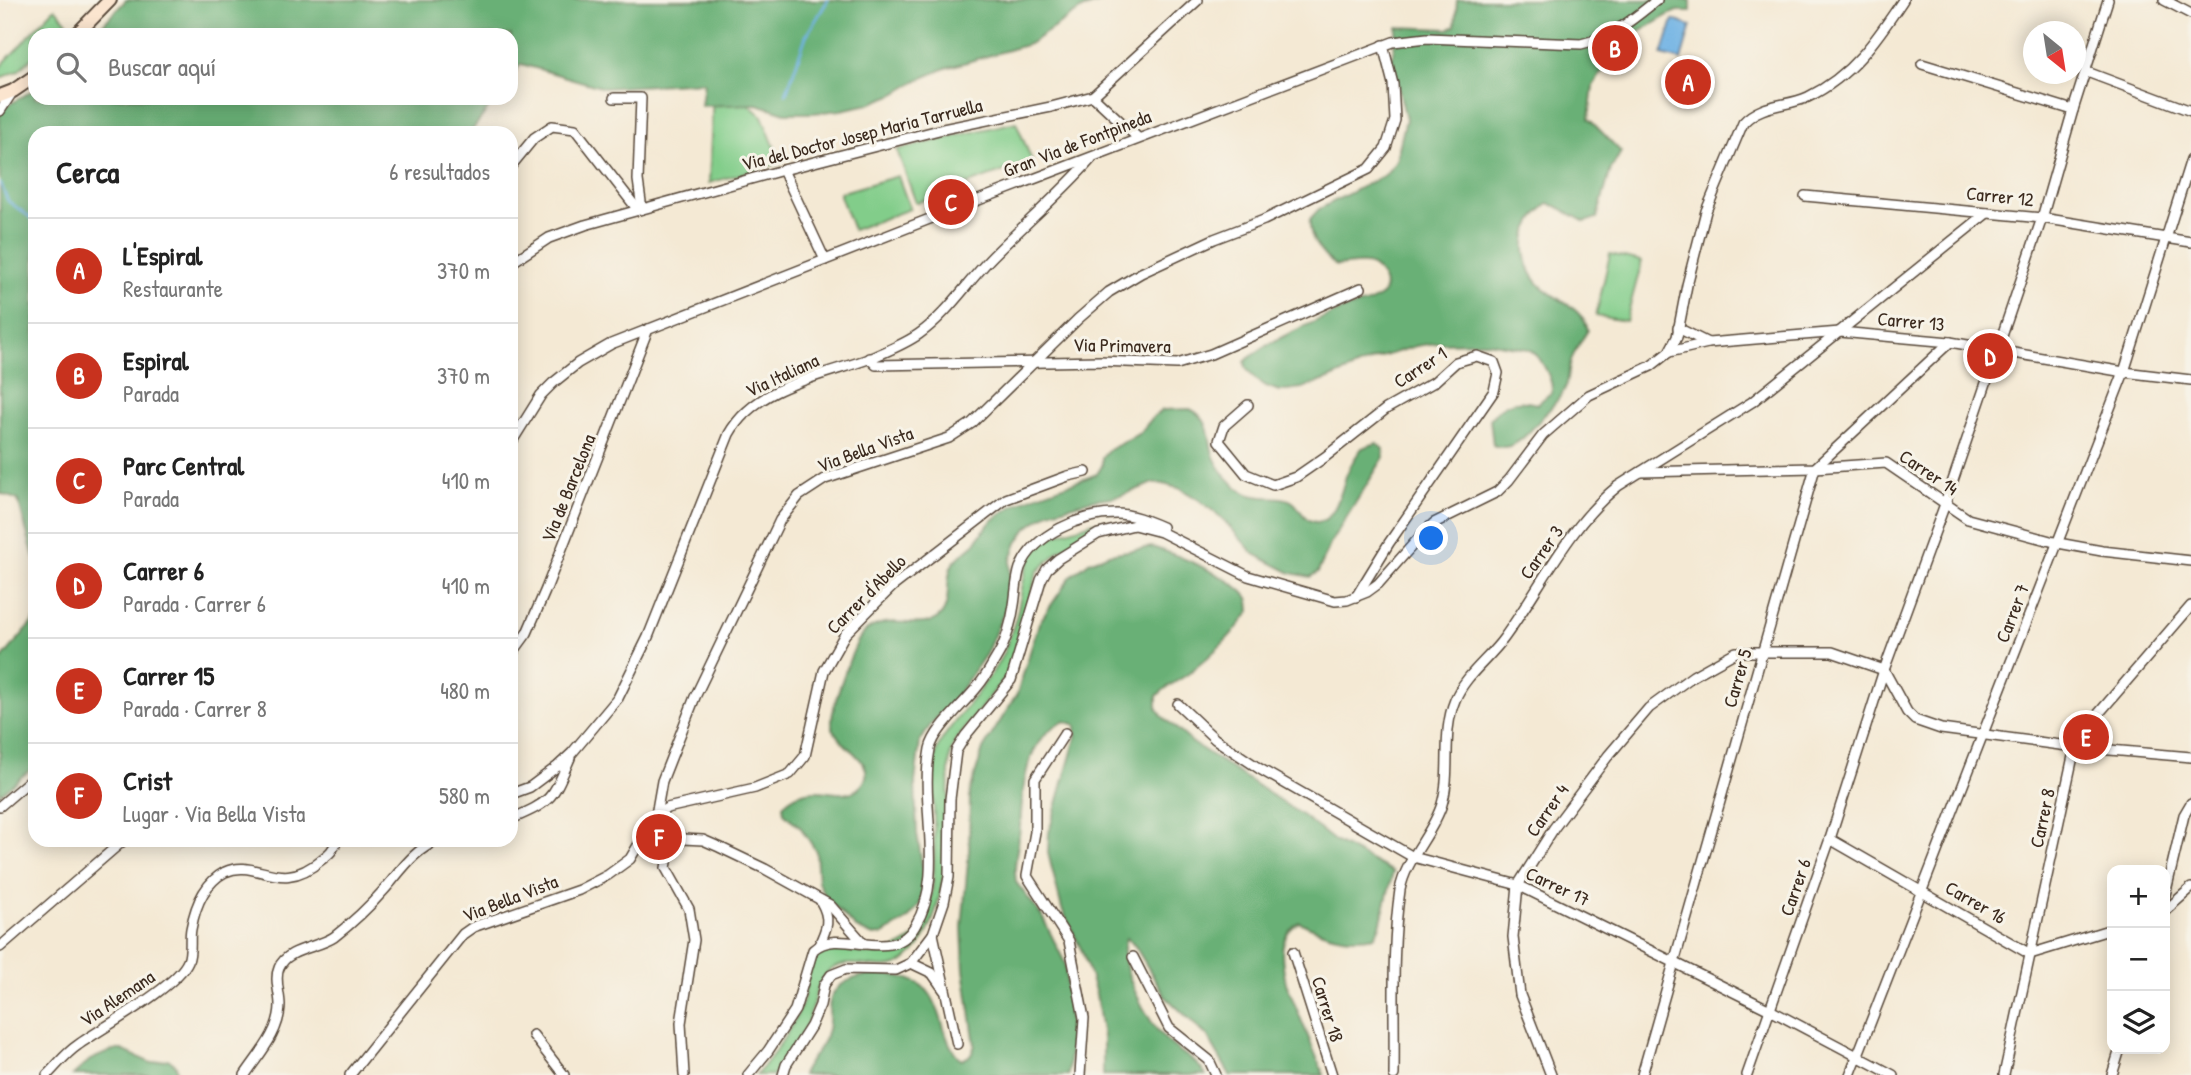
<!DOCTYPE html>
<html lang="es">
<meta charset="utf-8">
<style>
:root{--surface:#fff;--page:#f2f2f2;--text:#222;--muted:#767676;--line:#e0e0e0;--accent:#c8321e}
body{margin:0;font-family:"Patrick Hand",sans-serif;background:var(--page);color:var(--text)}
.controls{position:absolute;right:21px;bottom:21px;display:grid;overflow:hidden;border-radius:14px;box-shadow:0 4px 18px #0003}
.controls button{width:63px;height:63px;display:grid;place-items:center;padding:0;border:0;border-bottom:2px solid var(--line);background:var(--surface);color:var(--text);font:35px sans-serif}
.compass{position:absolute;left:2023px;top:21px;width:63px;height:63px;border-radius:50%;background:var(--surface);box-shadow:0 4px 18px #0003;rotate:150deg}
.you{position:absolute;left:1432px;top:539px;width:24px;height:24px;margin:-18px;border:5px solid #fff;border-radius:50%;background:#1a73e8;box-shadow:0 0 0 10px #1a73e833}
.badge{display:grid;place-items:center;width:46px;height:46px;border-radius:50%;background:var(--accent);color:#fff;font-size:23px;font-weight:700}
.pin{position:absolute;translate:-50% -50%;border:4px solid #fff;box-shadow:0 2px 7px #0006}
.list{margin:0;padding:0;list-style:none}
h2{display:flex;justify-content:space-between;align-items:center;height:91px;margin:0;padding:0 28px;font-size:30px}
h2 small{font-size:23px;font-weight:400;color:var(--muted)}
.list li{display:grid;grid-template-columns:46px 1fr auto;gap:21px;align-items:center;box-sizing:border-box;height:105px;padding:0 28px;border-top:2px solid var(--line)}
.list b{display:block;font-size:26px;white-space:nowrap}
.list p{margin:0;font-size:23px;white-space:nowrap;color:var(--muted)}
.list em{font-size:23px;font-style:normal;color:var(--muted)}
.icon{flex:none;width:38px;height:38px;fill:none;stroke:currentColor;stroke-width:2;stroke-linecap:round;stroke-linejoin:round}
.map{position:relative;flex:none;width:2191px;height:1075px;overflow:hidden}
.search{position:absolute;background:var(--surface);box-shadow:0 4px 18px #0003;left:28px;top:28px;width:490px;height:77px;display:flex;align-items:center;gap:18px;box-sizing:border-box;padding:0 24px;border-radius:21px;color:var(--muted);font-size:26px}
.panel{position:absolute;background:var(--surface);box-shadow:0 4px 18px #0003;left:28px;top:126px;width:490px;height:721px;border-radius:21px}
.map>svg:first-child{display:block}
.green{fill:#82cd8a;stroke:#5e7c54;stroke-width:2}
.forest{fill:#69b076;stroke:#526d4a;stroke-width:2}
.water{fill:#6fb2e4;stroke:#556e81;stroke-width:2}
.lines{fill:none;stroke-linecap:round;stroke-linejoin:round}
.stream{stroke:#6fb2e4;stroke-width:2.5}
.street-casing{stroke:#574739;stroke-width:12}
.secondary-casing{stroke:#574739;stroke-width:16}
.street{stroke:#fff;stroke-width:9}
.secondary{stroke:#fbe5cf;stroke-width:12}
.labels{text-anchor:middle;stroke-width:6;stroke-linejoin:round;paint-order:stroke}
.street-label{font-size:19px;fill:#3b2a1e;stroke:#f7f3e8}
</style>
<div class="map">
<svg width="2191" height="1075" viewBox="0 0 2191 1075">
<rect width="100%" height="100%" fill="#f7f3e8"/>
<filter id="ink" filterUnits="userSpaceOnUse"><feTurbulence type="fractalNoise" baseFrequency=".0143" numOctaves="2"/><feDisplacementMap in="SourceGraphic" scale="14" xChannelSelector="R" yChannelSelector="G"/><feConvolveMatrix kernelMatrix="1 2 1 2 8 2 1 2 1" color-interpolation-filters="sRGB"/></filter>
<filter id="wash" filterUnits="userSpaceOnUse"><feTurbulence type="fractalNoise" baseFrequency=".00686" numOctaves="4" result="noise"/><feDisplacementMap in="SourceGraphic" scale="28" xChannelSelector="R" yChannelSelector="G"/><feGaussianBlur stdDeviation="1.57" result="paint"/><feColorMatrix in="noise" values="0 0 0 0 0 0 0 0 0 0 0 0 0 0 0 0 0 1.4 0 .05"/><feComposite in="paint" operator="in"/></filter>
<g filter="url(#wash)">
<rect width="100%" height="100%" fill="#f4e9d4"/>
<g class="green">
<path d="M55 8 67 22 55 35H35V55L18 71 0 78V67Z"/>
<path d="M713 92 737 95 762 116 781 163 709 183Z"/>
<path d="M1016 122 1032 161 916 203 897 150Z"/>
<path d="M898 176 910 209 853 230 839 193Z"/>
<path d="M1610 254 1642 261 1626 321 1596 316Z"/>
<path d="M1094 522H1103V526L1060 550 1037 572 1018 644 1006 676 955 741 950 754C945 810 956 933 899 964 878 974 846 953 827 973 813 987 814 1013 803 1031 794 1046 783 1060 773 1075H756C771 1060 794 1025 802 1004 807 989 806 966 819 955 835 941 852 954 870 954 885 954 908 945 918 933 942 904 932 819 934 782 934 772 933 759 937 750 940 740 948 731 954 723 972 698 996 674 1007 644 1011 633 1016 621 1018 609 1022 592 1025 561 1036 548 1049 534 1076 529 1094 522Z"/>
</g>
<g class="forest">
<path d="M126 0H1107L1082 9 1029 44 946 68 920 79 895 94 869 104 841 110 813 113H785L757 104 701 106 704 82 604 88 521 64 511 77V35H93Z"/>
<path d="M1457 0H1691V11H1677L1670 14 1634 35 1618 48 1593 86 1589 119 1621 152 1611 169 1597 218 1585 222 1556 206 1548 204C1538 211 1533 219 1528 230 1524 239 1524 247 1526 257 1533 301 1579 296 1588 330 1581 342 1573 351 1570 365 1568 372 1569 379 1566 386 1562 397 1553 405 1546 413 1533 427 1515 455 1493 445L1490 419C1503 402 1517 398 1537 404L1552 392C1553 379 1540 354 1528 349L1486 342 1436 343 1416 346 1375 359 1329 379 1302 388 1279 391 1266 386 1254 378 1246 368 1245 362C1264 342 1316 321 1342 310 1356 305 1371 305 1383 294 1385 287 1386 284 1382 277 1372 257 1355 265 1336 266 1321 255 1308 238 1310 219L1319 209 1385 175 1396 161 1406 119 1392 61 1397 27 1448 29 1455 26Z"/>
<path d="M35 89V98H496L470 133H35V561L18 500 0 493V108H3Z"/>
<path d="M1190 409C1211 419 1208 436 1213 454 1218 469 1234 488 1248 494 1261 499 1273 496 1286 499 1298 501 1299 514 1309 520 1333 532 1342 489 1346 476 1350 466 1355 457 1362 448L1377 443 1383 449 1384 457 1331 542 1318 572 1310 577 1291 573 1254 554 1222 518 1199 500 1181 489 1163 484 1154 483 1120 496 1091 500 1049 512 1027 528 1017 543 1010 562 1009 601 986 654 955 698 931 724 920 742 915 782 917 834 925 882 920 904 908 919 882 935 873 936 856 928 826 898 818 882 816 851 801 828 784 813 783 805C814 773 846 810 864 782 878 759 830 744 832 721 832 705 852 649 861 636 866 629 875 625 884 623 901 619 926 630 940 616 953 602 944 581 952 565 958 555 968 551 975 543 980 536 985 528 991 522 1019 496 1063 488 1097 474L1102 466V457L1107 451 1140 433 1154 416 1163 410Z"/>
<path d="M1152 547C1173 553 1240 580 1249 600 1249 600 1250 610 1250 611 1235 633 1210 657 1188 674 1177 682 1166 686 1157 696V707L1162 716 1193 743 1303 816 1336 842 1393 872 1380 926 1375 936C1347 942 1324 934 1299 922 1277 937 1281 959 1286 983L1324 1075H1230L1207 1036 1165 996 1135 946 1126 938C1116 964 1148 1024 1168 1042 1181 1054 1197 1060 1206 1075H1103V1037L1096 994 1082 951 1062 909 1048 853 1049 832 1076 737V725L1065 721C1024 738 1023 788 1020 827 1019 841 1015 856 1015 871L1016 882 1042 916 1065 963 1071 1042 1068 1075H802C809 1059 824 1047 828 1029 831 1017 826 1003 834 992 851 968 913 969 930 994 945 1015 942 1044 962 1060L971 1055 975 1045 964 970 962 927 969 851 970 792 983 749 1017 694 1039 623 1071 576 1089 562 1109 554Z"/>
<path d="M35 619V766L0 794V661Z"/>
<path d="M113 1050H122L151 1063 168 1059 176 1065 178 1075H73L90 1060Z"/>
</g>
<path class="water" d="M1673 20 1691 26 1681 60 1662 55Z"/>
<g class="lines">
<g class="stream">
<path d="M786 94 806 36 828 0"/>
<path d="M0 183 8 201 35 221"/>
</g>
</g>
</g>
<g filter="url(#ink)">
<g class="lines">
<defs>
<g id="street">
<path d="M2164 0 2191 14"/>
<path d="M1922 64 2073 110"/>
<path d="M2087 72 2191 111"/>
<path d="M1093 96 1138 138"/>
<path d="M614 98H641L638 180 642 209"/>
<path d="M0 111 13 91"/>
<path d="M511 166 534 138 552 126 575 129 638 210"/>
<path d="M783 170 825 260"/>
<path d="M1805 196 2042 218 2191 242"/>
<path d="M511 263 549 238 585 225 783 170 943 129 1051 107 1093 96 1198 0"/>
<path d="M1678 328 1708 343"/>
<path d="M1669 352 1708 343 1840 332 1950 342 2124 372 2191 380"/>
<path d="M869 358 876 365 1100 361 1177 364 1211 354 1361 288"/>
<path d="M1248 405 1224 426 1219 441 1246 474 1273 485 1296 477 1325 457 1386 409 1434 382 1456 362 1477 356 1494 362 1498 373 1494 391 1389 543 1356 597"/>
<path d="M511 443 541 395 553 383 578 363 611 344 955 209 1393 42 1427 38 1581 44C1613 37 1633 19 1657 0"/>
<path d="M1641 472 1815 468 1886 463 1968 519 2058 543 2102 551 2191 561"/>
<path d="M511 655 527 633 546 589 648 329"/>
<path d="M1178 704 1215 739 1260 769 1413 857 1518 885 1770 1010 1893 1075"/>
<path d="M1065 733 1035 779V832L1027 876 1069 941 1084 1018 1080 1075"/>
<path d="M511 794 530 787 558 766 572 753 618 698 648 637 729 434C756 385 823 376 871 358 887 351 905 344 919 334 949 313 970 278 996 253 1028 221 1062 192 1091 159"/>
<path d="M0 806 35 776"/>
<path d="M511 819C553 801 552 799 570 758"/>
<path d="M683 839 703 840 719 847 765 869 830 905 864 944"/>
<path d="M1830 839 2030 954 2112 929"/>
<path d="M640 844 668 856 683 839 656 815 667 808 755 788 790 774 805 756 824 671 845 634 892 587 1006 499 1068 476 1086 472"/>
<path d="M668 856 666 868 689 909 694 940 681 1023 684 1075"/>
<path d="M2165 895 2184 815 2191 803"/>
<path d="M2165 911 2191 888"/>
<path d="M933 934 957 1044"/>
<path d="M819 945C827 928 831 919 821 902"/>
<path d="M0 947 124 840"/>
<path d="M1293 952 1332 1075"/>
<path d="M1133 957 1169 1028 1209 1060 1216 1075"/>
<path d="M911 963 932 973 944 990"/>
<path d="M533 1035 564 1075"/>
<path d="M47 1075C57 1065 66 1053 78 1045 103 1027 177 987 188 961 192 952 189 939 191 929 195 907 204 883 225 872 257 857 279 896 321 860 329 854 334 850 337 840"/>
<path d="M245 1075C259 1054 280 1032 280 1005 280 993 274 979 279 968 287 948 318 948 334 937 352 923 369 907 384 890 401 871 414 849 439 840"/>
<path d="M350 1075 463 934 473 927 579 890 608 875 630 859 656 815 662 781 695 697 780 520 799 496 825 479 949 438 972 423 1078 319 1109 292 1141 273 1214 239 1264 220 1369 169 1386 148 1395 120 1393 84 1383 45"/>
<path d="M748 1075 768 1051 795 1010 813 950C841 925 891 967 915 926 946 876 919 804 930 749 934 729 965 703 978 686 986 677 992 665 998 655 1006 642 1012 620 1014 605 1016 593 1016 580 1020 568 1034 534 1081 514 1116 514 1132 514 1148 521 1162 527"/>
<path d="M783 1075 786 1065 811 1026 820 1005 824 985 831 975 846 969 896 970 911 963 933 934 944 902 949 877 950 799 956 751 966 735 1011 680 1041 580 1047 569 1058 559 1098 534 1134 525 1161 532 1248 576 1335 601 1347 600 1367 592 1378 584 1425 531 1434 523 1497 492 1509 480 1543 435 1589 395 1651 366 1669 352 1677 337 1687 285 1706 211 1743 123C1761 103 1786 107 1808 97 1852 76 1877 39 1903 0"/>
<path d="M1394 1075C1395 1013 1391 951 1400 890 1406 858 1433 834 1442 804 1452 770 1441 734 1455 700 1465 675 1489 659 1504 638 1541 587 1569 525 1618 486L1752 402 1987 213"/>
<path d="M1551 1075 1520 995 1513 937 1518 885 1554 828 1608 756 1649 708 1693 676 1736 652H1832L1884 670 1907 712 1915 720 1941 729 2075 747 2191 757"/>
<path d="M1642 1075 1815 468 1950 342"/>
<path d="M1747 1075 1830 839 1884 670 1945 504 2042 218 2073 110 2108 0"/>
<path d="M1850 1075 2124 372 2191 159"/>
<path d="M2004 1075 2075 747 2081 734 2191 606"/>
<path d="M2112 1075 2120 1049"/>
</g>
<g id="secondary">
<path d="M76 35 110 0"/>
<path d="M0 96 13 91 35 76"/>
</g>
</defs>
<use href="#street" class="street-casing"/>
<use href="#secondary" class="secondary-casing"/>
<use href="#street" class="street"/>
<use href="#secondary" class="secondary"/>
</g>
</g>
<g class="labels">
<g class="street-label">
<text transform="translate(862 134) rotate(-14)" y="7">Via del Doctor Josep Maria Tarruella</text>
<text transform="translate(1077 143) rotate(-21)" y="7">Gran Via de Fontpineda</text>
<text transform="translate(2000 196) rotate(6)" y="7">Carrer 12</text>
<text transform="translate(1911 321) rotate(5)" y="7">Carrer 13</text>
<text transform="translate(1122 345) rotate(1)" y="7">Via Primavera</text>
<text transform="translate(1420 367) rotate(-33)" y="7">Carrer 1</text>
<text transform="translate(782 375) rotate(-25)" y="7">Via Italiana</text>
<text transform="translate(865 449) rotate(-20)" y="7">Via Bella Vista</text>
<text transform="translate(1929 472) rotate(34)" y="7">Carrer 14</text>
<text transform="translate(568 488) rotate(-68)" y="7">Via de Barcelona</text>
<text transform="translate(1541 552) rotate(-55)" y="7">Carrer 3</text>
<text transform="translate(866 594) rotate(-45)" y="7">Carrer d'Abello</text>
<text transform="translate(2012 613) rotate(-69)" y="7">Carrer 7</text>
<text transform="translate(1737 678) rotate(-74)" y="7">Carrer 5</text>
<text transform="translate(1547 810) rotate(-55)" y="7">Carrer 4</text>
<text transform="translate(2042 818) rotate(-78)" y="7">Carrer 8</text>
<text transform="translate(1558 886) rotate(25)" y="7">Carrer 17</text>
<text transform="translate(1795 887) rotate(-71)" y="7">Carrer 6</text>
<text transform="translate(510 898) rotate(-21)" y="7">Via Bella Vista</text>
<text transform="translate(1976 902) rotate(30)" y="7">Carrer 16</text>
<text transform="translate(117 998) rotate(-34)" y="7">Via Alemana</text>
<text transform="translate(1328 1009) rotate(73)" y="7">Carrer 18</text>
</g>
</g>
</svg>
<div class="controls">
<button>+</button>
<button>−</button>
<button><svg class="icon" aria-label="layers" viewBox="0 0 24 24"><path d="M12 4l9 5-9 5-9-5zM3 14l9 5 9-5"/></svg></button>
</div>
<svg class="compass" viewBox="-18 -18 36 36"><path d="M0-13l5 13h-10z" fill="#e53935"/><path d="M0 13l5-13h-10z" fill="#767676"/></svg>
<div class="you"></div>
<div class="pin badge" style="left:1688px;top:82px">A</div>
<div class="pin badge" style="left:1615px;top:48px">B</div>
<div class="pin badge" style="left:951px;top:202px">C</div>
<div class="pin badge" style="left:1990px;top:356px">D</div>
<div class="pin badge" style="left:2086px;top:737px">E</div>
<div class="pin badge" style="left:659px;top:837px">F</div>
<div class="search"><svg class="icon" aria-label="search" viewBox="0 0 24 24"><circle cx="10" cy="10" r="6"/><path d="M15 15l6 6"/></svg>Buscar aquí</div>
<section class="panel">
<h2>Cerca<small>6 resultados</small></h2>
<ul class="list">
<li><span class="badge">A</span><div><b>L'Espiral</b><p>Restaurante</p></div><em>370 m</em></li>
<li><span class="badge">B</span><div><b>Espiral</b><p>Parada</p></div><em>370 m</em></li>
<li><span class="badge">C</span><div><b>Parc Central</b><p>Parada</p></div><em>410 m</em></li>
<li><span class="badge">D</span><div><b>Carrer 6</b><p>Parada · Carrer 6</p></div><em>410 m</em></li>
<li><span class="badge">E</span><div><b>Carrer 15</b><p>Parada · Carrer 8</p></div><em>480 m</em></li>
<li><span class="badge">F</span><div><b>Crist</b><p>Lugar · Via Bella Vista</p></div><em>580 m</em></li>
</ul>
</section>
</div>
